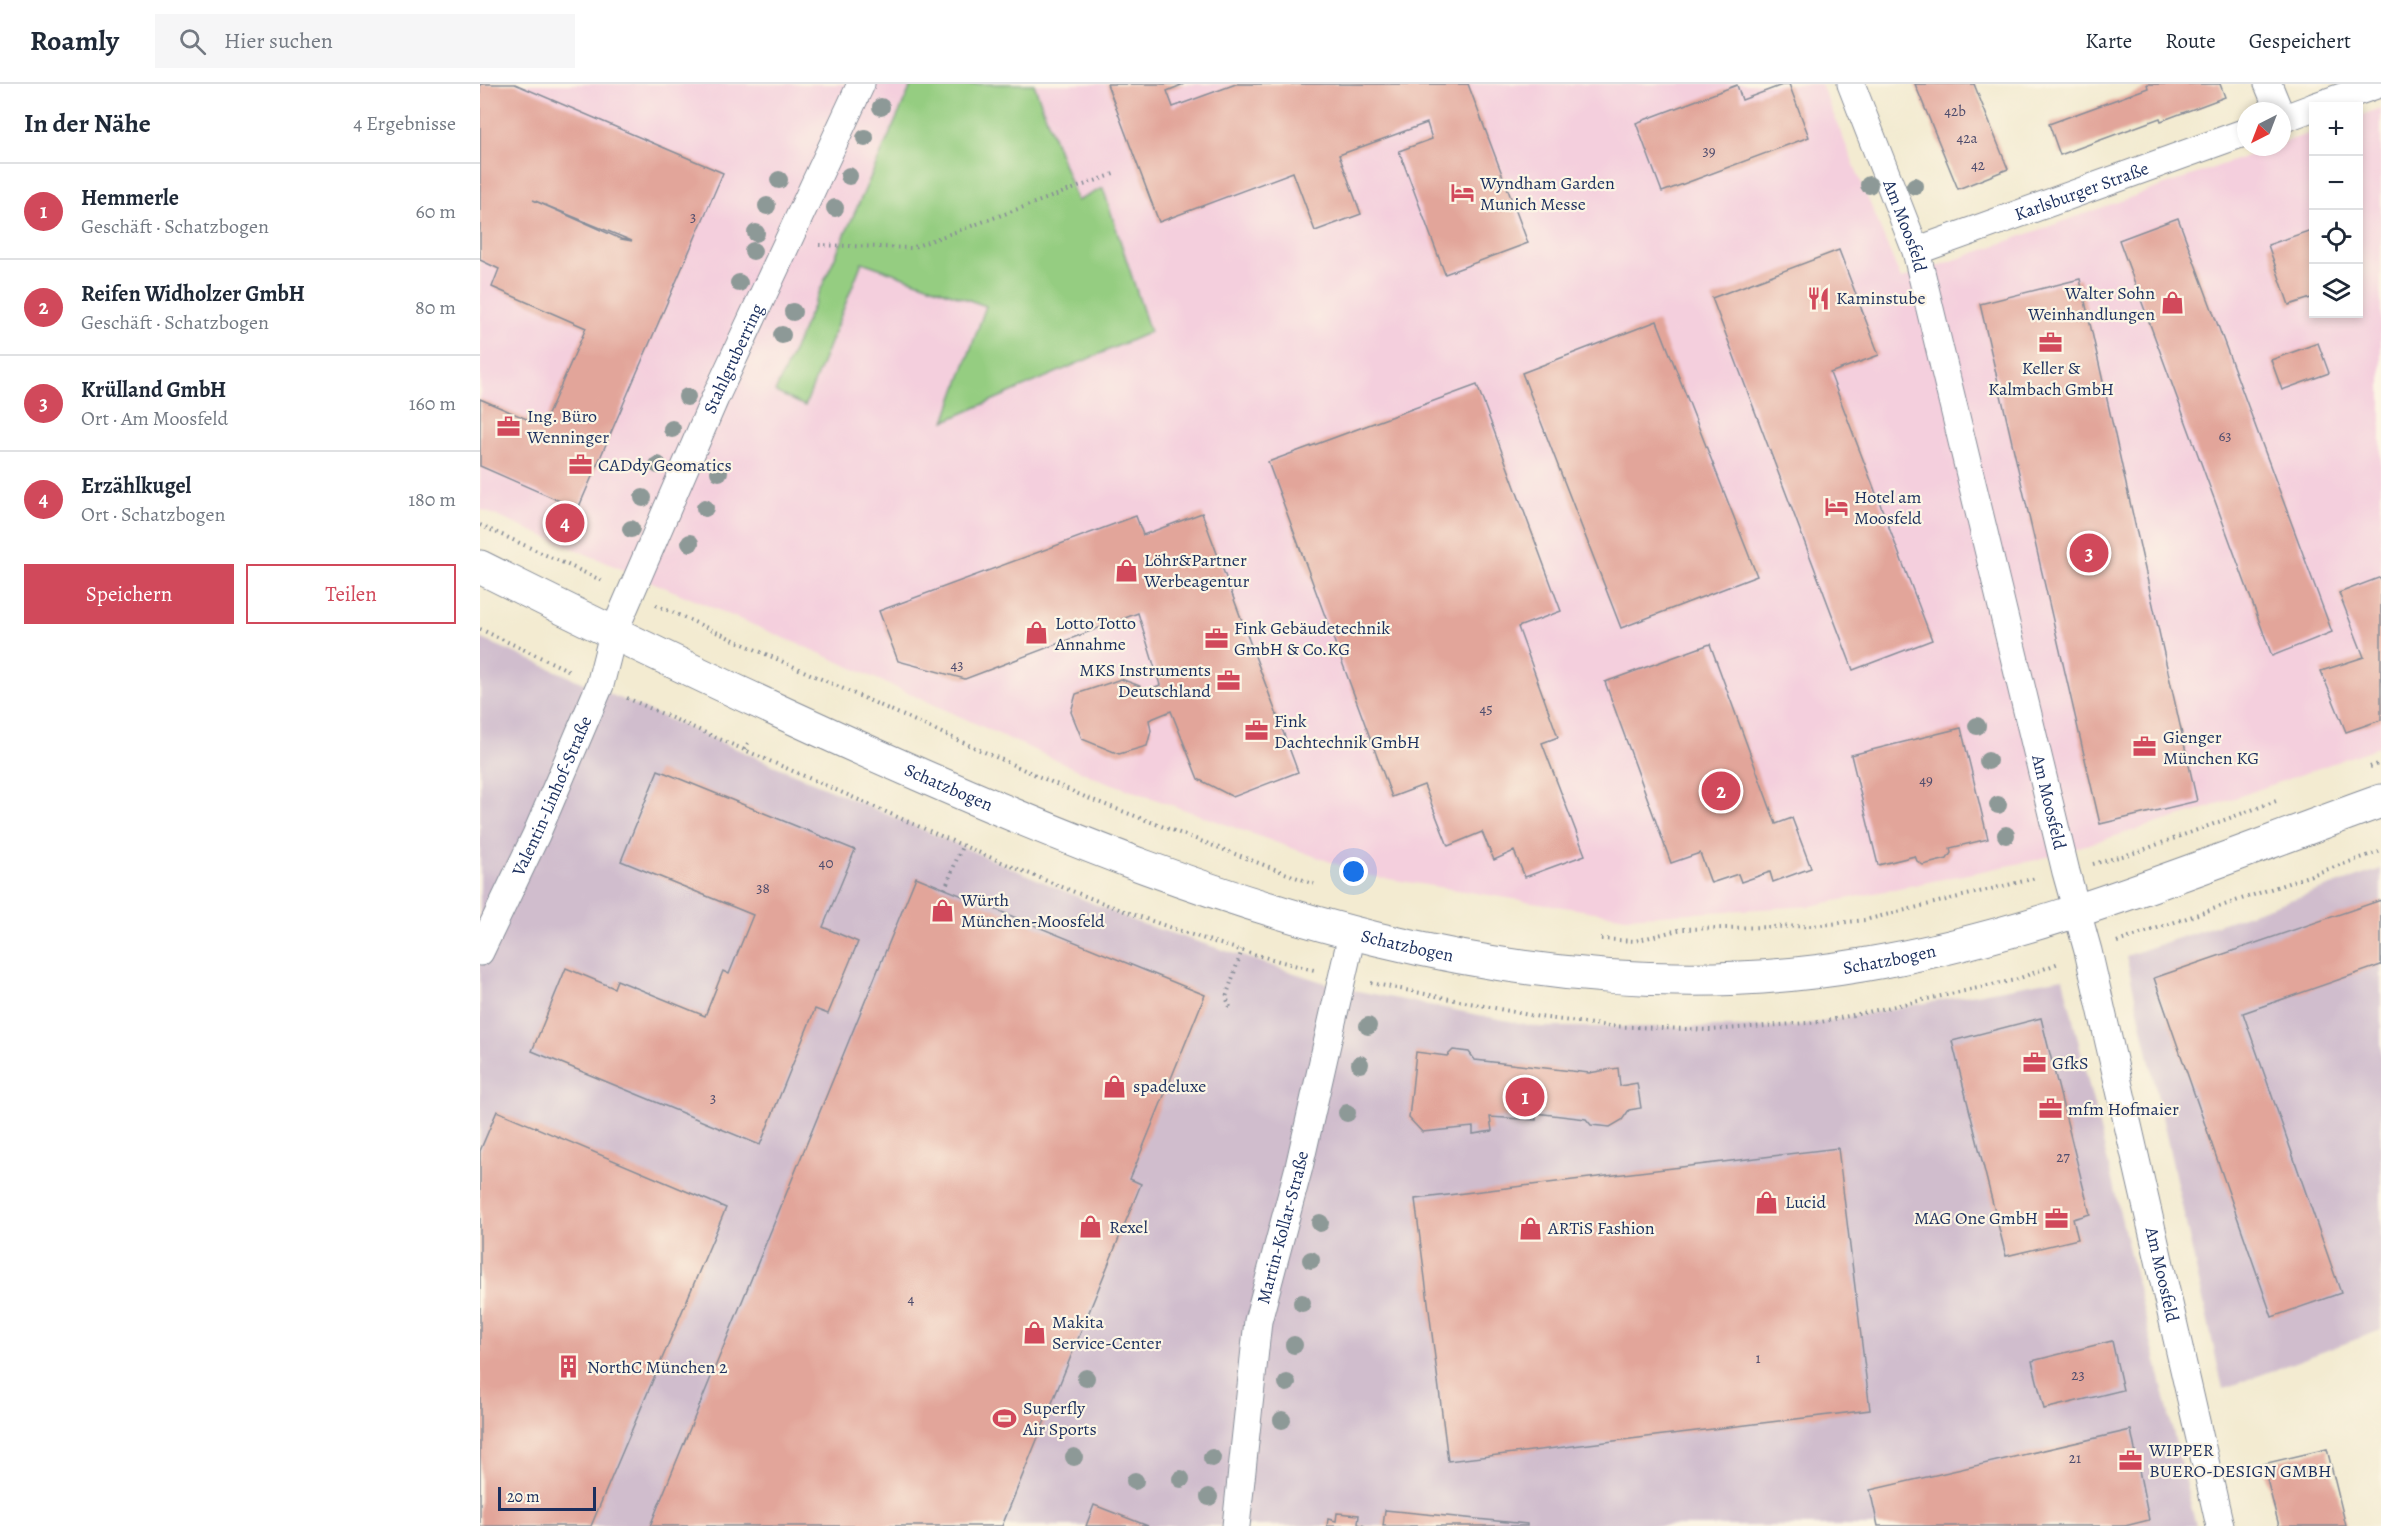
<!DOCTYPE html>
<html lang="de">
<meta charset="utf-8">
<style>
:root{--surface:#fff;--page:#f6f6f7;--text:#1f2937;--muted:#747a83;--line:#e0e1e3;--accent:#d1495b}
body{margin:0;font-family:Alegreya,serif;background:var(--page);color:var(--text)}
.controls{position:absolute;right:18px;top:18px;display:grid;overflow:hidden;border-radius:0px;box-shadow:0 3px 9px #0003}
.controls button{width:54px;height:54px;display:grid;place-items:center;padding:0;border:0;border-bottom:2px solid var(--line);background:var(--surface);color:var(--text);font:30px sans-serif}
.compass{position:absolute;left:1757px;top:18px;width:54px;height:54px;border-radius:50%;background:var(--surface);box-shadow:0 3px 9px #0003;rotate:222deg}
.scale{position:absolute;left:18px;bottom:15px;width:98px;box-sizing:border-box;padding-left:6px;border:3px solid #1b2f5e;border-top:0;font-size:16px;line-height:21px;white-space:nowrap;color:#1b2f5e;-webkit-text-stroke:4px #fcf5e5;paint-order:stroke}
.you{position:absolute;left:874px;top:788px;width:21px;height:21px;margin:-15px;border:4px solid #fff;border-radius:50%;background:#1a73e8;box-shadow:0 0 0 9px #1a73e833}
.badge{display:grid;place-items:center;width:39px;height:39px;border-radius:50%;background:var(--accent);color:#fff;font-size:20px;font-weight:700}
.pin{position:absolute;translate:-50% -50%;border:3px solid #fff;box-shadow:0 2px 6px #0006}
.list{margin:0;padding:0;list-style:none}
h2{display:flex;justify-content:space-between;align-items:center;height:78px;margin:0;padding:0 24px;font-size:26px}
h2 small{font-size:20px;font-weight:400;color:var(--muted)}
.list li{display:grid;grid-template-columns:39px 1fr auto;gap:18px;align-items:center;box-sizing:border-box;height:96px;padding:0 24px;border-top:2px solid var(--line)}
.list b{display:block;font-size:22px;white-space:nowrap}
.list p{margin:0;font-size:20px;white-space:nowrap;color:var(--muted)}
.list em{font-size:20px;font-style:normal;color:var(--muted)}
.actions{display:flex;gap:12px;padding:18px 24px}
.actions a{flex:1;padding:14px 0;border:2px solid var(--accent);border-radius:0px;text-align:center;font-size:21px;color:var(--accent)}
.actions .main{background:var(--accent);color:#fff}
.icon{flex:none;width:33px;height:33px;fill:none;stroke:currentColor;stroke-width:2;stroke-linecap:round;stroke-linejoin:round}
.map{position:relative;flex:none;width:1901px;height:1442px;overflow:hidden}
header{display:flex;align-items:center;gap:36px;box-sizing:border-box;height:84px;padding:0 30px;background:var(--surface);border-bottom:2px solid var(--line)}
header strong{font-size:28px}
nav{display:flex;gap:33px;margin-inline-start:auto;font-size:21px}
.search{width:420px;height:54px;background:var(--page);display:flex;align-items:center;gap:15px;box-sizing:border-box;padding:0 21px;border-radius:0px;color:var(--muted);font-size:22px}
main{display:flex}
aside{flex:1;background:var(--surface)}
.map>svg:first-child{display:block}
.built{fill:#f4cfdd}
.industrial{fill:#d0bdcd}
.green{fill:#95cd81;stroke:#587e70;stroke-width:1.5}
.building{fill:#e2a59a;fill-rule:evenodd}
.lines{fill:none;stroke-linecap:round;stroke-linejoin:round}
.street-casing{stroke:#878d98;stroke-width:29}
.secondary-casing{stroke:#878d98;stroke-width:35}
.path{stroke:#878d98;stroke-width:4;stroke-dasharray:1.5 4.5;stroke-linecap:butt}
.street{stroke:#fff;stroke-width:27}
.secondary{stroke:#fff;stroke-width:33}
.tree{fill:#8d9997}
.labels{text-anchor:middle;stroke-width:4.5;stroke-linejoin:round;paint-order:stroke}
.number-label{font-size:15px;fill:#4d4c6d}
.poi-label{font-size:18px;fill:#1b2f5e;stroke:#fcf5e5;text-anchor:start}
.street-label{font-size:18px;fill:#1b2f5e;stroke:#fcf5e5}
</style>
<header>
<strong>Roamly</strong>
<div class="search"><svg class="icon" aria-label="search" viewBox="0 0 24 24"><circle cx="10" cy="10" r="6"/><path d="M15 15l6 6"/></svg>Hier suchen</div>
<nav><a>Karte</a><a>Route</a><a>Gespeichert</a></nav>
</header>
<main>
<aside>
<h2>In der Nähe<small>4 Ergebnisse</small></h2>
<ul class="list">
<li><span class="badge">1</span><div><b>Hemmerle</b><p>Geschäft · Schatzbogen</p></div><em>60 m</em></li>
<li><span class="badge">2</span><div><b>Reifen Widholzer GmbH</b><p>Geschäft · Schatzbogen</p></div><em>80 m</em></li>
<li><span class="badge">3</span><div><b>Krülland GmbH</b><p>Ort · Am Moosfeld</p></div><em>160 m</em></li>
<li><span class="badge">4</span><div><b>Erzählkugel</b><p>Ort · Schatzbogen</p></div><em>180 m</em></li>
</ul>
<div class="actions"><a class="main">Speichern</a><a>Teilen</a></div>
</aside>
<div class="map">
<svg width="1901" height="1442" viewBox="0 0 1901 1442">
<rect width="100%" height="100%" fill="#fcf5e5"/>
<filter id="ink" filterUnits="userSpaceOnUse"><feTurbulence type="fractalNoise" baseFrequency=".0167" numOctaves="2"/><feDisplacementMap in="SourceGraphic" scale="12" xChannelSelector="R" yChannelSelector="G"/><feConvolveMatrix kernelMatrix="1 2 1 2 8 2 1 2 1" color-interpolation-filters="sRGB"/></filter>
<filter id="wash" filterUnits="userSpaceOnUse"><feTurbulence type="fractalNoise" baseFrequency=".008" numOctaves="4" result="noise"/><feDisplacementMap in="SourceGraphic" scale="24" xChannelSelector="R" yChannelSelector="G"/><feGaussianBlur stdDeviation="1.35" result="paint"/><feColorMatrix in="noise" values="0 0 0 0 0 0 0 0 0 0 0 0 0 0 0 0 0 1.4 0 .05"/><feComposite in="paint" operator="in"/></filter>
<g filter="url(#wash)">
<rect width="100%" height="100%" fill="#f3ebd1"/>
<path class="built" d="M0 0H1341L1421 195 1792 63H1802V59L1833 48 1834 230H1878L1879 32 1901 24V662L1721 726 1556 776 1331 822 1146 833 890 792 616 694 337 568 0 425Z"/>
<g class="industrial">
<path d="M0 554 656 838 858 903 1059 943H1315L1583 894 1716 1442H0Z"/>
<path d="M1901 785V1246L1743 1305 1646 872Z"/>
</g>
<path class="green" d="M437 0H554L597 117 623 104 670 248 465 337 506 222 382 178 325 322 295 308 431 2Z"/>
<g id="blocks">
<g class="building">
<path d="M0 0H35L243 89 98 425 0 382V315L63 342 106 244 12 203 19 185 0 176ZM53 116 152 157 141 155Z"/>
<path d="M627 0H704L687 7 693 23 756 0H988L1048 159 965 190 919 67 952 55 947 39 859 71 881 130 835 147 813 88 679 138Z"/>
<path d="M1305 0H1309L1329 53 1182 108 1156 39 1257 1 1262 16Z"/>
<path d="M1435 0H1494L1528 85 1478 105Z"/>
<path d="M1667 0H1740L1745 13 1681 37 1680 34 1580 71 1569 40 1668 4Z"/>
<path d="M1698 134 1852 548 1792 572 1639 156Z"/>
<path d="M1834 145V213L1809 221 1788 161Z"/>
<path d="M1359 166 1399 271 1350 289 1452 556 1373 586 1232 214Z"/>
<path d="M1600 195 1717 717 1620 740 1500 220Z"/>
<path d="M1177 237 1277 492 1141 544 1042 289Z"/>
<path d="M1838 259 1849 289 1802 306 1791 276Z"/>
<path d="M997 301 1081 527 1038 543 1078 653 1062 659 1105 771 1045 793 1034 767 1014 776 1002 748 968 762 944 701 912 713 788 378Z"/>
<path d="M722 429 818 688 753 713 718 695 691 627 669 636 671 647 667 662 639 670 602 655 591 628 596 610 641 595 660 602 663 608 680 601 658 529 485 595 418 577 399 527 656 432 663 451Z"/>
<path d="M1901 493V636L1866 648 1841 587 1884 573 1859 509Z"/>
<path d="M1230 560 1296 740 1312 734 1331 784 1293 798 1290 788 1261 798 1258 790 1231 799 1220 769 1191 779 1125 598Z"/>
<path d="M1481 644 1508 755 1470 764 1471 769 1467 775 1443 781 1437 777 1435 772 1398 781 1371 671Z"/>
<path d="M178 686 375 766 343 843 378 858 348 930 335 925 280 1061 52 967 86 884 134 904 137 896 225 932 243 887 249 890 273 831 141 777Z"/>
<path d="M436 793 725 911 650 1095 661 1100 522 1442H170Z"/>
<path d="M1901 816V881L1763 929 1861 1209 1792 1233 1674 894Z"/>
<path d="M1561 934 1610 1130 1593 1135 1598 1155 1526 1172 1472 957Z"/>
<path d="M973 966 989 968 995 976 1109 989 1138 984 1140 1002 1157 999 1161 1024 1149 1026 1142 1036 1130 1043 1111 1041 1106 1035 1056 1029V1036L1010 1033 1012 1047 993 1050V1043L942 1048 929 1034 936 968 967 972Z"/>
<path d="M17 1027 246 1124 111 1442H0V1067Z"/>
<path d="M1358 1064 1390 1326 968 1377 935 1115Z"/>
<path d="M1632 1257 1643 1306 1564 1325 1552 1277Z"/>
<path d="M1651 1346 1669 1436 1645 1442H1398L1390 1406Z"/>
<path d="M1847 1365 1866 1442H1799L1783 1380Z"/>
<path d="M614 1421 668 1442H606Z"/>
<path d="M905 1426 1047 1440V1442H903Z"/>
<path d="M857 1429 879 1431 878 1440 885 1442H847L848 1435 856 1437Z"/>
</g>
</g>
</g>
<g filter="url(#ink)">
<use href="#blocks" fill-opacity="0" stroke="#878d98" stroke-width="1.5"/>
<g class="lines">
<defs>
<g id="street">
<path id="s1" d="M1371 0 1436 167 1586 788 1608 867 1740 1442"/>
<path d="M1788 0 1799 27"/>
<path d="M1836 22 1899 0"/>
<path d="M1802 35 1834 23"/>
<path id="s2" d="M1436 167 1766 48"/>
<path id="s3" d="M0 868 56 751 120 601 133 550 235 314 381 0"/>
<path id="s4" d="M756 1442 778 1237 819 1083 872 850"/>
</g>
<g id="secondary">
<path id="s5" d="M0 483C144 555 290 625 438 690 734 820 1054 937 1382 881 1562 851 1731 778 1901 717"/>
</g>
</defs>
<use href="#street" class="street-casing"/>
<use href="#secondary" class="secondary-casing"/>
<g class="path">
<path d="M339 161 431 164 634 90"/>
<path d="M0 441 123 497"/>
<path d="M176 521 605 713 834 800"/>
<path d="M0 545 92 588"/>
<path d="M147 614C236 654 325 692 413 731 549 791 689 851 834 886"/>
<path d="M265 666 268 659"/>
<path d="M1890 683 1901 679"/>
<path d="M1613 780 1657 768 1796 717"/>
<path d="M465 805 482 762"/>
<path d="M1121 855 1155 857 1202 845 1333 842 1385 836 1556 794"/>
<path d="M1637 858 1901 767"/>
<path d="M891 899 1059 933 1129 942 1231 946 1341 938 1535 896 1579 879"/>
<path d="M750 923 746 913 762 866"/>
</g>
<use href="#street" class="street"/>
<use href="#secondary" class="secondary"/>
</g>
<g class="tree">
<circle cx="401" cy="23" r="9"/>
<circle cx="385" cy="54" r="9"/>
<circle cx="369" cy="92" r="9"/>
<circle cx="299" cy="96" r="9"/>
<circle cx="1389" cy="101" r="9"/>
<circle cx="1435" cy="102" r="9"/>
<circle cx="287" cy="122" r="9"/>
<circle cx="355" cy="124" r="9"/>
<circle cx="276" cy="149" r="9"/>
<circle cx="273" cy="167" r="9"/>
<circle cx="259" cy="199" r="9"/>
<circle cx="313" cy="228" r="9"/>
<circle cx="302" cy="251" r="9"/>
<circle cx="207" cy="313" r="9"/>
<circle cx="192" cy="345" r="9"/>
<circle cx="178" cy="381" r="9"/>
<circle cx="239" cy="388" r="9"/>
<circle cx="163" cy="414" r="9"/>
<circle cx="225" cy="424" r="9"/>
<circle cx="151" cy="445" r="9"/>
<circle cx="210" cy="459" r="9"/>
<circle cx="1497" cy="642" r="9"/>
<circle cx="1508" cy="677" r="9"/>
<circle cx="1518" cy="721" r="9"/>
<circle cx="1526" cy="751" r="9"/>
<circle cx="888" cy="942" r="9"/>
<circle cx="880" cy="980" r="9"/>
<circle cx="867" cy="1029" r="9"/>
<circle cx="840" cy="1139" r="9"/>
<circle cx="831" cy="1176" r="9"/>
<circle cx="822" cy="1219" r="9"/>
<circle cx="814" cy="1261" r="9"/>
<circle cx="606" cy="1294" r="9"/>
<circle cx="807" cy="1299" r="9"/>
<circle cx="802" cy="1336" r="9"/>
<circle cx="594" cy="1373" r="9"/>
<circle cx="732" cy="1374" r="9"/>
<circle cx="701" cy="1395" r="9"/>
<circle cx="655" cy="1397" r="9"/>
<circle cx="729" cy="1413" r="9"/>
</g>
</g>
<defs>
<symbol id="hotel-bare" viewBox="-9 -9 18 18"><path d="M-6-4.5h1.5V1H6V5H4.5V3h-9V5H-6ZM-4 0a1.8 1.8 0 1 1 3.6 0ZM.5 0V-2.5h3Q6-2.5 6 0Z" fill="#d1495b" stroke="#fcf5e5" stroke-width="2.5" paint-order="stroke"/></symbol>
<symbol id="restaurant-bare" viewBox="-9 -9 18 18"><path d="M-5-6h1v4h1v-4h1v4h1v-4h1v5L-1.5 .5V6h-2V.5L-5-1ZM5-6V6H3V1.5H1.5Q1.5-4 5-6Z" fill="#d1495b" stroke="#fcf5e5" stroke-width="2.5" paint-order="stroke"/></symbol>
<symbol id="shop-bare" viewBox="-9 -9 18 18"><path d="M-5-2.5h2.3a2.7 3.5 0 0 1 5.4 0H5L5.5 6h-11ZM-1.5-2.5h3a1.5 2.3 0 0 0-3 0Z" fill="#d1495b" stroke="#fcf5e5" stroke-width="2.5" paint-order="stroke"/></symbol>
<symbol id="office-bare" viewBox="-9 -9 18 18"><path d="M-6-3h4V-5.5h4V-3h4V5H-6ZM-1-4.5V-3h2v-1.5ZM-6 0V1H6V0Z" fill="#d1495b" stroke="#fcf5e5" stroke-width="2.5" paint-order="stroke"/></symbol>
<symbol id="building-bare" viewBox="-9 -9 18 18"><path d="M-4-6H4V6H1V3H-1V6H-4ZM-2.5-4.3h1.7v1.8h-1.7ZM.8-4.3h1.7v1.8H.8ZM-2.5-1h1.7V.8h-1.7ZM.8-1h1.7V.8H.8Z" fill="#d1495b" stroke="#fcf5e5" stroke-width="2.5" paint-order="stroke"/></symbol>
<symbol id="stadium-bare" viewBox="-9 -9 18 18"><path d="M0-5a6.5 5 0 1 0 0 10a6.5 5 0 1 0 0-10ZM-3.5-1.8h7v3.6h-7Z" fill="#d1495b" stroke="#fcf5e5" stroke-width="2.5" paint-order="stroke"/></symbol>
</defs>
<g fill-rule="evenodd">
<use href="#hotel-bare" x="966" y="92" width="33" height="33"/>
<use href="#restaurant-bare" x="1322" y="198" width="33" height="33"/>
<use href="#shop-bare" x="1676" y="202" width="33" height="33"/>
<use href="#office-bare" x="1554" y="242" width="33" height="33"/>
<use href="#office-bare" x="12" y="326" width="33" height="33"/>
<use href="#office-bare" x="84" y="364" width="33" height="33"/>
<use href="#hotel-bare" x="1340" y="406" width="33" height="33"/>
<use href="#shop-bare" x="630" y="470" width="33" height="33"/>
<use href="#shop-bare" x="540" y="532" width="33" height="33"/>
<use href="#office-bare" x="720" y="538" width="33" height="33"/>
<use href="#office-bare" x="732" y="580" width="33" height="33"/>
<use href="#office-bare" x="760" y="630" width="33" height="33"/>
<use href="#office-bare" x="1648" y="646" width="33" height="33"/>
<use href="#shop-bare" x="446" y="810" width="33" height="33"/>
<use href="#office-bare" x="1538" y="962" width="33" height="33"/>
<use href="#shop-bare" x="618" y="986" width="33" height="33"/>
<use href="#office-bare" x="1554" y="1008" width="33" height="33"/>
<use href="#shop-bare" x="1270" y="1102" width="33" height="33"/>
<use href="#office-bare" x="1560" y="1118" width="33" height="33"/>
<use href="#shop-bare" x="594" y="1126" width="33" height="33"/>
<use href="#shop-bare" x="1034" y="1128" width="33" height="33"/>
<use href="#shop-bare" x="538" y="1232" width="33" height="33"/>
<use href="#building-bare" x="72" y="1266" width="33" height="33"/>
<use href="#stadium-bare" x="508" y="1318" width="33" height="33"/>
<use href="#office-bare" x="1634" y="1360" width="33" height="33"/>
</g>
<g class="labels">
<g class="number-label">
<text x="1475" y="32">42b</text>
<text x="1487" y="59">42a</text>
<text x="1229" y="72">39</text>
<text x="1498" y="86">42</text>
<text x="213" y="138">3</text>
<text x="1745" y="357">63</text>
<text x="477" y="586">43</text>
<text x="1006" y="630">45</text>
<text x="1446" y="701">49</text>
<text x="346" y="784">40</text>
<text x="283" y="809">38</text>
<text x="233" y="1019">3</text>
<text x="1583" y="1078">27</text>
<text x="431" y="1220">4</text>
<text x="1278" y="1279">1</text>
<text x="1598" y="1296">23</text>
<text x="1595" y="1379">21</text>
</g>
<g class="poi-label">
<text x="1000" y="105">Wyndham Garden<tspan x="1000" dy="21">Munich Messe</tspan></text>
<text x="1675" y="215" text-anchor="end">Walter Sohn<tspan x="1675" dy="21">Weinhandlungen</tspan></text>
<text x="1356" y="220">Kaminstube</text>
<text x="1571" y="290" text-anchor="middle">Keller &amp;<tspan x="1571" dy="21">Kalmbach GmbH</tspan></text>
<text x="47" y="338">Ing. Büro<tspan x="47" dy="21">Wenninger</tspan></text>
<text x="118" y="387">CADdy Geomatics</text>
<text x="1374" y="419">Hotel am<tspan x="1374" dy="21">Moosfeld</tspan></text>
<text x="664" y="482">Löhr&amp;Partner<tspan x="664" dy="21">Werbeagentur</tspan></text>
<text x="575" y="545">Lotto Totto<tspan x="575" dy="21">Annahme</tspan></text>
<text x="754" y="550">Fink Gebäudetechnik<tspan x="754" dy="21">GmbH &amp; Co.KG</tspan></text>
<text x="731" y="592" text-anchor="end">MKS Instruments<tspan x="731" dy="21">Deutschland</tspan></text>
<text x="794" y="643">Fink<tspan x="794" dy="21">Dachtechnik GmbH</tspan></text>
<text x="1683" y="659">Gienger<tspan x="1683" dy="21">München KG</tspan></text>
<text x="481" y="822">Würth<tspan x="481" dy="21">München-Moosfeld</tspan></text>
<text x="1572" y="985">GfkS</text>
<text x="653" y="1008">spadeluxe</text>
<text x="1588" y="1031">mfm Hofmaier</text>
<text x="1305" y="1124">Lucid</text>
<text x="1558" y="1140" text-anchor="end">MAG One GmbH</text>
<text x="629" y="1149">Rexel</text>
<text x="1068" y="1150">ARTiS Fashion</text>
<text x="572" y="1244">Makita<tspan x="572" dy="21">Service-Center</tspan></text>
<text x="107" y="1289">NorthC München 2</text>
<text x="543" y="1330">Superfly<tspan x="543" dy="21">Air Sports</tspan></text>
<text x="1669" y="1372">WIPPER<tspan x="1669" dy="21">BUERO-DESIGN GMBH</tspan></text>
</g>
<g class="street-label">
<text dy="6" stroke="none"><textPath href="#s2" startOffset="176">Karlsburger Straße</textPath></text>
<text dy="6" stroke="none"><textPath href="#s1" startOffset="152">Am Moosfeld</textPath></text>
<text dy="6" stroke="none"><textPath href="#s3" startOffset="646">Stahlgruberring</textPath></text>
<text dy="6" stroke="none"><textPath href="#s5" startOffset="518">Schatzbogen</textPath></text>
<text dy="6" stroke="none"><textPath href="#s3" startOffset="172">Valentin-Linhof-Straße</textPath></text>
<text dy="6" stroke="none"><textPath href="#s1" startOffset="746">Am Moosfeld</textPath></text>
<text dy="6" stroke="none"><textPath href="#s5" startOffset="1004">Schatzbogen</textPath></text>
<text dy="6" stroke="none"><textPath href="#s5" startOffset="1490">Schatzbogen</textPath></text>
<text dy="6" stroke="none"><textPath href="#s4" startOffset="303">Martin-Kollar-Straße</textPath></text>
<text dy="6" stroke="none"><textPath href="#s1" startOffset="1232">Am Moosfeld</textPath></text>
</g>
</g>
</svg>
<div class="controls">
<button>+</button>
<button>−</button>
<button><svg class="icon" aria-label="locate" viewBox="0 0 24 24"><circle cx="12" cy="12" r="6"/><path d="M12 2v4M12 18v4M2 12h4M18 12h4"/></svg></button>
<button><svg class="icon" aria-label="layers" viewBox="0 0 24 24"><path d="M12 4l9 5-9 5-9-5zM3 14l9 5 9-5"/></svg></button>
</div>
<svg class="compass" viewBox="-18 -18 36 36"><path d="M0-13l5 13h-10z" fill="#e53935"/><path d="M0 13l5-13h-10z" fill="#747a83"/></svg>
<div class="scale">20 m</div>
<div class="you"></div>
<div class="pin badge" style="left:1045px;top:1013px">1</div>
<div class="pin badge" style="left:1241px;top:707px">2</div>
<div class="pin badge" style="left:1609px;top:469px">3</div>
<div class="pin badge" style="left:85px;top:439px">4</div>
</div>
</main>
